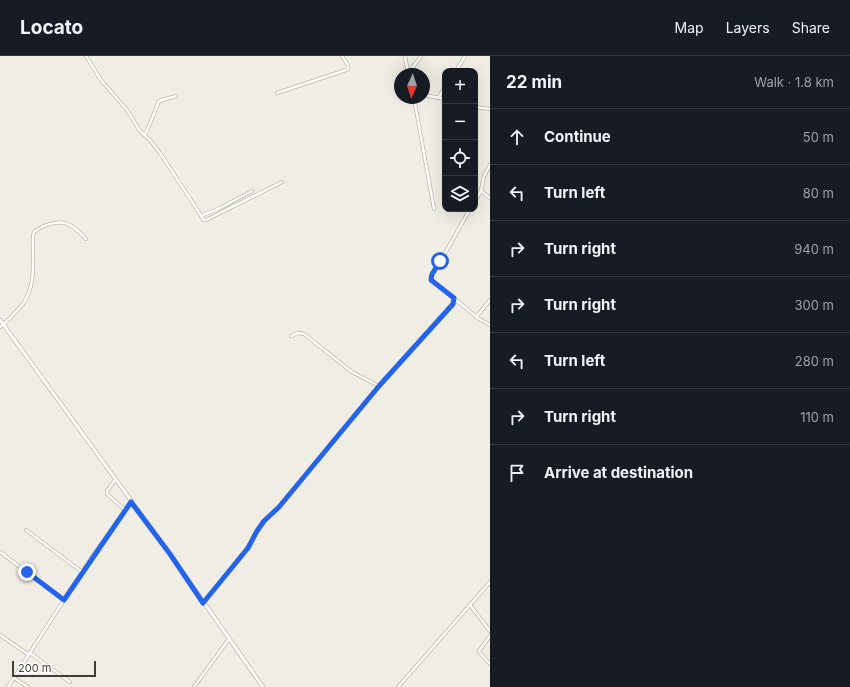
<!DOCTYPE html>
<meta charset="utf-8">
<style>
:root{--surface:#171b24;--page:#20242c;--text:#f1f3f6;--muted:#9ea1a6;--line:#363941}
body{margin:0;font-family:Inter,sans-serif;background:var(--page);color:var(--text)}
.controls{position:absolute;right:12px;top:12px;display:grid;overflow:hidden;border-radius:8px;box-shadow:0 4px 16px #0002}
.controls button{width:36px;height:36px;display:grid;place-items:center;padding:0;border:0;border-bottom:1px solid var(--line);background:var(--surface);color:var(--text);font:20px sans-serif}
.compass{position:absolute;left:394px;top:12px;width:36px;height:36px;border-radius:50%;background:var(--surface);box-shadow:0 4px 16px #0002;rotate:184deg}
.scale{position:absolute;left:12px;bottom:10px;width:84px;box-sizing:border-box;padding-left:4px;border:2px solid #413e35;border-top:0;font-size:11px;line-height:14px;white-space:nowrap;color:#413e35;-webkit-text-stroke:3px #fff;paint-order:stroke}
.stop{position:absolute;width:12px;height:12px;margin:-9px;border:3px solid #2563eb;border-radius:50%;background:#fff}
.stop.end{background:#2563eb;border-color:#fff;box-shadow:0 1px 4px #0008}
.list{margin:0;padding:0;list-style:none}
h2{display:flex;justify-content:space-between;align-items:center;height:52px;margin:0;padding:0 16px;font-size:17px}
h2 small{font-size:13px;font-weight:400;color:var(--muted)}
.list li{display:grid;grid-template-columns:26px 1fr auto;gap:12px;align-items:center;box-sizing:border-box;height:56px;padding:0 16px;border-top:1px solid var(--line)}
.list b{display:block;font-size:15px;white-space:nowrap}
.list em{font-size:13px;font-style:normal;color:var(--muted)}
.icon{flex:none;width:22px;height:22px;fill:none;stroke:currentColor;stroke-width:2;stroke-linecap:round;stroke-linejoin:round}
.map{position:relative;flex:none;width:490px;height:631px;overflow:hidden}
header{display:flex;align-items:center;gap:24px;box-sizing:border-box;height:56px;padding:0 20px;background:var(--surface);border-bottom:1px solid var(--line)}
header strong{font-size:19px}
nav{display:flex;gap:22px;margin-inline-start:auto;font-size:14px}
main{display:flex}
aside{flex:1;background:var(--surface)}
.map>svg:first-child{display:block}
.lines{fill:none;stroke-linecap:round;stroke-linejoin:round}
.minor-casing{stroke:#bab7a8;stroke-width:4}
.tertiary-casing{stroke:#bab7a8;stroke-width:4.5}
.minor{stroke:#fff;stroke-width:2.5}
.tertiary{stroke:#fff;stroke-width:3}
.route{stroke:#2563eb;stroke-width:5}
</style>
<header>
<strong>Locato</strong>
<nav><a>Map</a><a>Layers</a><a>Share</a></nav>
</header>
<main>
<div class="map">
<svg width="490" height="631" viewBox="0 0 490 631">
<rect width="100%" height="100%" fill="#f0eee4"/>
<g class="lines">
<defs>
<g id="minor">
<path d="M86 0 101 24 127 54 140 75 150 84 160 97 204 164H206L282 126"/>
<path d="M405 0 408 17"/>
<path d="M456 15 465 0"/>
<path d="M408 18 421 0"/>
<path d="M277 37 346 14 348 13V9L342 0"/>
<path d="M424 39 445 43"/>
<path d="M439 41 445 31"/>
<path d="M414 42 434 153"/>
<path d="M475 51 490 53"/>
<path d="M145 78 147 75 159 45 176 40"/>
<path d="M481 135 490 142"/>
<path d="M475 145 481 135 484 120 490 109"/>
<path d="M470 153 431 222 433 225 479 263 490 269"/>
<path d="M201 160 220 152 252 135"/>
<path d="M477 260 490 244"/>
<path d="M0 271 3 269C10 262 17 255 23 248 37 227 32 204 33 180L34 176C42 169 59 164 68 168 75 171 81 178 86 183"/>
<path d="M291 280 298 277 304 278 352 316 379 330"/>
<path d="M115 424 107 435V438L125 454"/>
<path d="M26 474 82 516"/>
<path d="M0 496 64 544"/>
<path d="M203 547 248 491 257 475 264 465 279 451 379 330 453 248 454 242"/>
<path d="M470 549 490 575"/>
<path d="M0 579 29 599"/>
<path d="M490 580 479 595 480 597 490 608"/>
<path d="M30 597 70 626"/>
<path d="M14 622 28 631"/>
<path d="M8 631 91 502 131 446"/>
<path d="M194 631 229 583"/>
<path d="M398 631 490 526"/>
</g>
<path id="tertiary" d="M0 264 170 498 263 631"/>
</defs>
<use href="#minor" class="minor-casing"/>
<use href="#tertiary" class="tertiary-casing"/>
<use href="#minor" class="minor"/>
<use href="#tertiary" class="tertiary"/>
</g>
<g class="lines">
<path class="route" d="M27 516 64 544 131 446 170 498 203 547 248 492 257 475 264 465 279 451 379 330 453 248 454 242 431 224 432 218 440 205"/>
</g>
</svg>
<div class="controls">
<button>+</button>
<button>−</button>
<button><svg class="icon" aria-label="locate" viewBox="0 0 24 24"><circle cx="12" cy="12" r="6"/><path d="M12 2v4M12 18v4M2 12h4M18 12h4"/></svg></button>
<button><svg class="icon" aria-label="layers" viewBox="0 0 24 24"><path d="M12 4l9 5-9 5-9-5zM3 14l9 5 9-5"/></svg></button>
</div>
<svg class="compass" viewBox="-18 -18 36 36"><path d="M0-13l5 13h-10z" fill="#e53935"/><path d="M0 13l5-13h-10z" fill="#9ea1a6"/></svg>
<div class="scale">200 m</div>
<div class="stop" style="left:440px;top:205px"></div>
<div class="stop end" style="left:27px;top:516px"></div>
</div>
<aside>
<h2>22 min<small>Walk · 1.8 km</small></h2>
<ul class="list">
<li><svg class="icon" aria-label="ahead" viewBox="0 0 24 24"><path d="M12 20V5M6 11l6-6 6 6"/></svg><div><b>Continue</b></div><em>50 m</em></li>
<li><svg class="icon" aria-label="left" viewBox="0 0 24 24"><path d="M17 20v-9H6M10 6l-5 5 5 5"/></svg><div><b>Turn left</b></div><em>80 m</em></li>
<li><svg class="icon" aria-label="right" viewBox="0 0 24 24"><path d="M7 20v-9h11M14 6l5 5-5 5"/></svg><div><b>Turn right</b></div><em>940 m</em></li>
<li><svg class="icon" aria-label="right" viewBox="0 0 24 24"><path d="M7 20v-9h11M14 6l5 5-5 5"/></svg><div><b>Turn right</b></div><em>300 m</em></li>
<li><svg class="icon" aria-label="left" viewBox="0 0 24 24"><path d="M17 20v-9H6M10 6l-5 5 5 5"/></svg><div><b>Turn left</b></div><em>280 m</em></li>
<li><svg class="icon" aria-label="right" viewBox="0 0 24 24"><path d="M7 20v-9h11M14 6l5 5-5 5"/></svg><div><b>Turn right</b></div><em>110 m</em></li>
<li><svg class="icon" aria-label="arrive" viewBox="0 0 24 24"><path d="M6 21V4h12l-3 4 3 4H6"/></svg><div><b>Arrive at destination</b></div></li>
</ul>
</aside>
</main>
